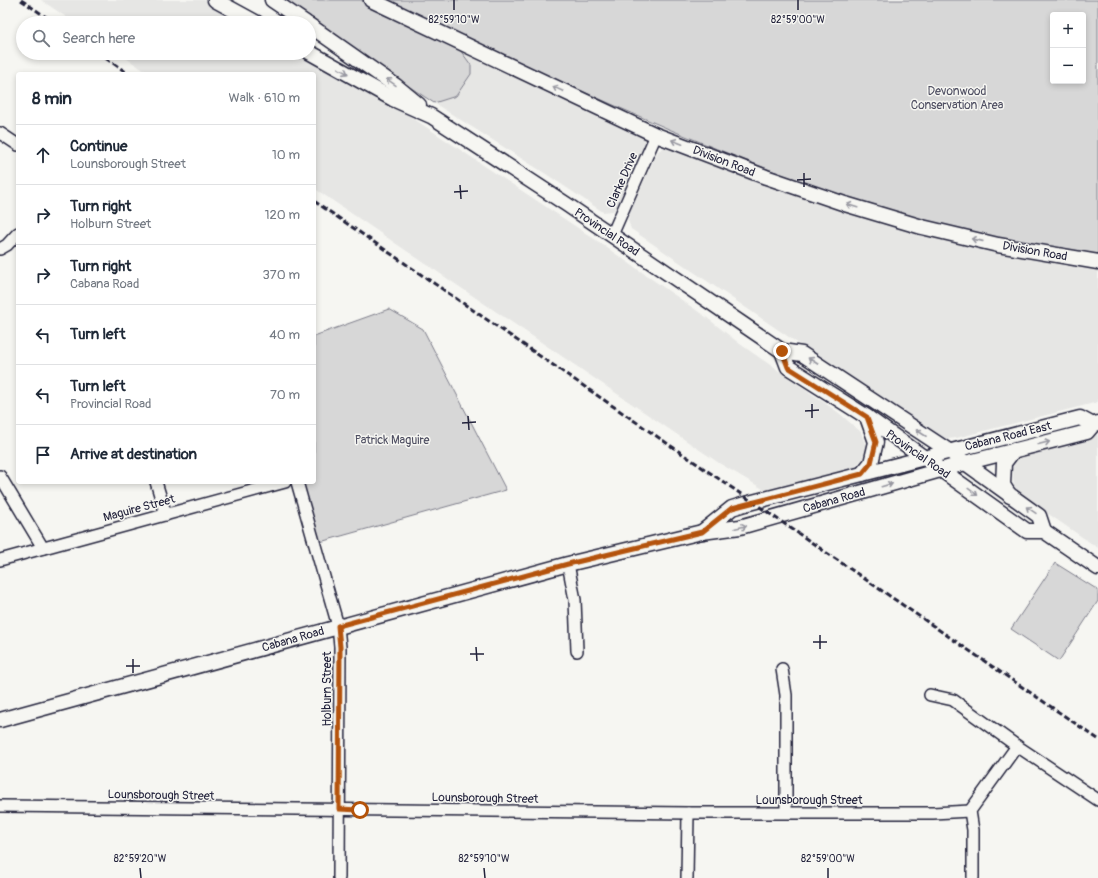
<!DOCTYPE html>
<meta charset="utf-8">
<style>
:root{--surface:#fff;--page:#f6f6f7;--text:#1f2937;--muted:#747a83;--line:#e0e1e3}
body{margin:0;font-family:Pangolin,sans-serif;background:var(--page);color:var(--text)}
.controls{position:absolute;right:12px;top:12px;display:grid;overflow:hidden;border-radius:4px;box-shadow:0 2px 6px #0003}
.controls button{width:36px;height:36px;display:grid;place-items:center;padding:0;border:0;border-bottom:1px solid var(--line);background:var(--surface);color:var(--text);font:20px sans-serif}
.stop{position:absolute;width:12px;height:12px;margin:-9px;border:3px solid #b45309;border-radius:50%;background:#fff}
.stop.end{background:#b45309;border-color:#fff;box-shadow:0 1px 4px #0008}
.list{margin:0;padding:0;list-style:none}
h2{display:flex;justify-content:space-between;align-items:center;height:52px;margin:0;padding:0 16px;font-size:17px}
h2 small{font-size:13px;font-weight:400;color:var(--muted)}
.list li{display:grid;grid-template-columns:26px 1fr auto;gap:12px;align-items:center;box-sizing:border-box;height:60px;padding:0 16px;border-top:1px solid var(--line)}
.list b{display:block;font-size:15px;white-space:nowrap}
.list p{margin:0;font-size:13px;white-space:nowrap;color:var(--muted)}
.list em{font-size:13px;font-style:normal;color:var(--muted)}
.icon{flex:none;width:22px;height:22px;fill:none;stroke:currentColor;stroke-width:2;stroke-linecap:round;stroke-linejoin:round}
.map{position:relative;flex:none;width:1098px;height:878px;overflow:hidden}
.search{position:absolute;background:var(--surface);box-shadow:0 2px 6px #0003;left:16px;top:16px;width:300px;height:44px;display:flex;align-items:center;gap:10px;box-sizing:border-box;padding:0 14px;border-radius:22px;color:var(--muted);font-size:15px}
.panel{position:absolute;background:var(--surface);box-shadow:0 2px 6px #0003;left:16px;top:72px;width:300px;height:412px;border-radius:4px}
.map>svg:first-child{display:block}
.built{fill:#e6e6e4}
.green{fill:#d7d7d7;stroke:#7c7c89;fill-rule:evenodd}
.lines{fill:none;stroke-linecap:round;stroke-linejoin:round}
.minor-casing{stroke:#22223b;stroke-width:14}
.major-casing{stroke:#22223b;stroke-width:17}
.minor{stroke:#f6f6f2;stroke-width:11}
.major{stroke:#f6f6f2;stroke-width:14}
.rail{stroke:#22223b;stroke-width:3;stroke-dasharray:6 3;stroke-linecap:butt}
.oneway{stroke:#9797a0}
.route{stroke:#b45309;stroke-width:5}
.ticks{fill:none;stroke:#22223b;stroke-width:1.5}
.labels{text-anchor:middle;stroke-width:3;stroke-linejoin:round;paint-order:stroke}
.park-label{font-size:12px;fill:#4f4f62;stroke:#f6f6f2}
.street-label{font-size:12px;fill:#22223b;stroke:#f6f6f2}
.ticks-label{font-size:10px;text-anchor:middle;fill:#22223b;stroke:#f6f6f2;stroke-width:3;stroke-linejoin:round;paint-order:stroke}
</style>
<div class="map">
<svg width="1098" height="878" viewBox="0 0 1098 878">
<rect width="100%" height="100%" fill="#f6f6f2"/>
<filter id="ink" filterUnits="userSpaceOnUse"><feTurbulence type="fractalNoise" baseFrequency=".025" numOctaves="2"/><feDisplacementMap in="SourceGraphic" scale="8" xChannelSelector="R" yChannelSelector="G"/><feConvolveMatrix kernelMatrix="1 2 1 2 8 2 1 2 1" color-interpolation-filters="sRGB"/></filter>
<g filter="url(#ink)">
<g class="built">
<path d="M41 0H205L247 23H75Z"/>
<path d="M460 50 640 132 646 141 644 149 618 207 613 211 603 212 546 174 434 103 456 96 471 65Z"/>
<path d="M119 53H302L402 111 593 238 706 317 740 344 839 413 847 420 861 432 866 447 863 458 855 467 768 492 719 463 314 188V74H149Z"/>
<path d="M667 146 1098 266V402L956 438 947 439 937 437 929 433 631 229 628 220 630 211 658 151Z"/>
<path d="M1098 435V548L1028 500 1014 488 1012 469 1017 460 1026 454Z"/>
</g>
<g class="green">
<path d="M279 0H361L460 50 471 65V74L456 96 434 103Z"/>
<path d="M383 0H1098V256C1034 245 969 236 907 217 859 203 812 186 765 168 635 118 510 58 383 0ZM1053 15H1083V81H1053Z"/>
<path d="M389 309 423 329 506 490 320 542 303 482H314V336Z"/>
<path d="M1055 563 1098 590V601L1059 661 1011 629Z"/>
</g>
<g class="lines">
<defs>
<g id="minor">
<path d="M0 133 18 145"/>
<path d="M612 235 656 135"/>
<path d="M0 249 7 245 18 233"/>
<path d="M0 476 43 548"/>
<path d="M156 482 166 515"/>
<path d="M297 482 338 626 340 647 339 878"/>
<path d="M0 560 285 482"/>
<path d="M568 564 575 600 577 651"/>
<path d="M782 669 786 695V812"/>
<path d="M930 695 953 700 1017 746 1098 800"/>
<path d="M0 806 688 813H933L970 811"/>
<path d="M687 878 688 813"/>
<path d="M973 878V830L970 811 1017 746"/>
</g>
<g id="major">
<path d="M215 0 257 23"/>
<path d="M272 0 306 23"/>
<path d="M371 0 656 135 766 177 845 204 922 227 998 245 1098 262"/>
<path d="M309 25 396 86 419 105"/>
<path d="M309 52 393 99 431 116 566 204 782 351 802 354 949 451 1039 516 1044 531"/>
<path d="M782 351 788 367 867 417 1027 531H1044L1098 568"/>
<path d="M862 474 871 463 876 442 867 417"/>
<path d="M1010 496 1003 485 1004 463 1014 450"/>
<path d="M702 532 732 508 745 504 1080 418 1093 425"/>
<path d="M0 720 568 564 702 532 740 527 965 463 1087 432 1093 425 1098 423"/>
</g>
</defs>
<use href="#minor" class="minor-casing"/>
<use href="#major" class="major-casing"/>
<use href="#minor" class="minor"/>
<use href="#major" class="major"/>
<g class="rail">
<path d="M21 0 55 23"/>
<path d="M98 53 129 74"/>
<path d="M314 201 1098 739"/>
</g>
</g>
<defs><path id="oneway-shaft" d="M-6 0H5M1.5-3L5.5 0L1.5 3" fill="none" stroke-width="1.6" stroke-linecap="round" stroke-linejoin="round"/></defs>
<g class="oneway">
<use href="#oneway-shaft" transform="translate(343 71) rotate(29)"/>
<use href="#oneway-shaft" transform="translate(391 82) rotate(-145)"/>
<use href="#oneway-shaft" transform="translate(558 89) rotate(-155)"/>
<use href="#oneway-shaft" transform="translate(677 142) rotate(-159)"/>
<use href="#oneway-shaft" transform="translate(852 206) rotate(-163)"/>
<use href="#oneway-shaft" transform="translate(977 240) rotate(-167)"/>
<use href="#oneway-shaft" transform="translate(813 361) rotate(-147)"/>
<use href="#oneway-shaft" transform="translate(921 433) rotate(-147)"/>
<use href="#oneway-shaft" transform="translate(1044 443) rotate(-14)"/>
<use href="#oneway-shaft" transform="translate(887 485) rotate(-16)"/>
<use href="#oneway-shaft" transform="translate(973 492) rotate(36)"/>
<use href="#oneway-shaft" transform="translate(1031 510) rotate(-146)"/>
<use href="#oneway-shaft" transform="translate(741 527) rotate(-12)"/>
</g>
</g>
<g class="lines" filter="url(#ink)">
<path class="route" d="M360 810 339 809 340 647 338 626 568 564 702 532 732 508 862 474 871 463 876 442 867 417 788 367 782 351"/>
</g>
<path class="ticks" d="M454 0V10M798 0V10M804 173V187M797 180 811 179M460 185 461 199M454 192 468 191M812 404V418M805 411 819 410M468 416 469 430M462 423 476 422M820 635V649M813 642H827M476 647 477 661M470 654H484M133 659V673M126 666H140M140 868 141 878M484 868 485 878M828 868V878"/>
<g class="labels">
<g class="park-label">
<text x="957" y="95">Devonwood<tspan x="957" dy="14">Conservation Area</tspan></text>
<text x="392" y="444">Patrick Maguire</text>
</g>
<g class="street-label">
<text transform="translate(724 161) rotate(21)" y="4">Division Road</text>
<text transform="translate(622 180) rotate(-66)" y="4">Clarke Drive</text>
<text transform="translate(607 232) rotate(34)" y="4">Provincial Road</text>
<text transform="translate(1035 251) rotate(10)" y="4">Division Road</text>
<text transform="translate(1008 436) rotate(-14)" y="4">Cabana Road East</text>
<text transform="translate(918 454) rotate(35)" y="4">Provincial Road</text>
<text transform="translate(834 500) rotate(-16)" y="4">Cabana Road</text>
<text transform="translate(139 508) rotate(-15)" y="4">Maguire Street</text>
<text transform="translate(293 639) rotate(-16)" y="4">Cabana Road</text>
<text transform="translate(327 689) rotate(-90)" y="4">Holburn Street</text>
<text transform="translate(161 795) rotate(1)" y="4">Lounsborough Street</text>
<text transform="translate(485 798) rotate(1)" y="4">Lounsborough Street</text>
<text x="809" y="804">Lounsborough Street</text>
</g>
</g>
<g class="ticks-label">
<text x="454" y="23">82°59'10"W</text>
<text x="798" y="23">82°59'00"W</text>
<text x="140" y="862">82°59'20"W</text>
<text x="484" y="862">82°59'10"W</text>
<text x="828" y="862">82°59'00"W</text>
</g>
</svg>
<div class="controls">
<button>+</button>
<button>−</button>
</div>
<div class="stop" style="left:360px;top:810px"></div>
<div class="stop end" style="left:782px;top:351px"></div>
<div class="search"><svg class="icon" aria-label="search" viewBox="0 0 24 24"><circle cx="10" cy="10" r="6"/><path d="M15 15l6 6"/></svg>Search here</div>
<section class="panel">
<h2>8 min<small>Walk · 610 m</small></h2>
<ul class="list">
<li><svg class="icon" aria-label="ahead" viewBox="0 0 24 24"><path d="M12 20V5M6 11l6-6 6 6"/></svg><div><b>Continue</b><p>Lounsborough Street</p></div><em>10 m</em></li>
<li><svg class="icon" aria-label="right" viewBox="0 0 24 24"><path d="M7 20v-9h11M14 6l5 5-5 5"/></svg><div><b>Turn right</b><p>Holburn Street</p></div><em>120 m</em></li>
<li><svg class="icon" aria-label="right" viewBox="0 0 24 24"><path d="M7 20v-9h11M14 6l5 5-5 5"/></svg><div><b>Turn right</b><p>Cabana Road</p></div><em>370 m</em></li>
<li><svg class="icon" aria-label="left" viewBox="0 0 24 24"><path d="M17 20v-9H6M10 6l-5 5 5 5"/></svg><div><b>Turn left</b></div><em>40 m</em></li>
<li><svg class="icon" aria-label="left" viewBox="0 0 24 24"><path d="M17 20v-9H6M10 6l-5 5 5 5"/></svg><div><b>Turn left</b><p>Provincial Road</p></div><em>70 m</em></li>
<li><svg class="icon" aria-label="arrive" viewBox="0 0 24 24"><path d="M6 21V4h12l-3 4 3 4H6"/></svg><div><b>Arrive at destination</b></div></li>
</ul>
</section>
</div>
